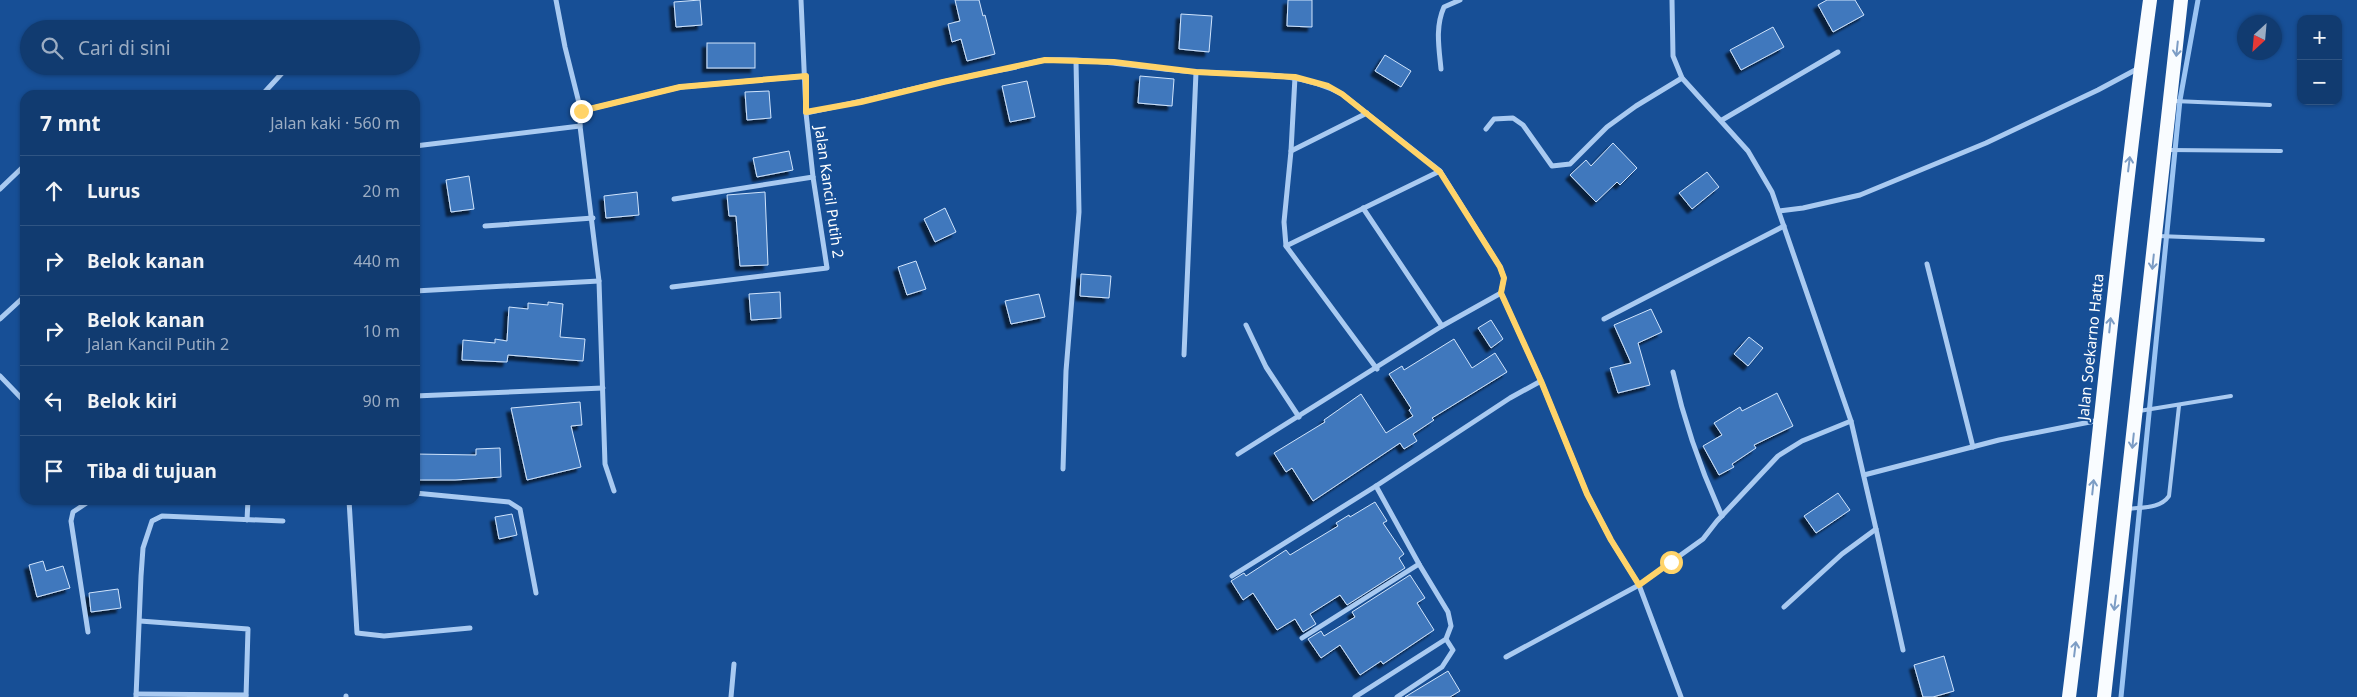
<!DOCTYPE html>
<html lang="id">
<meta charset="utf-8">
<style>
:root{--surface:#113b70;--page:#1a4275;--text:#f1f3f6;--muted:#9cadc3;--line:#305583}
body{margin:0;font-family:"Noto Sans",sans-serif;background:var(--page);color:var(--text)}
.controls{position:absolute;right:15px;top:15px;display:grid;overflow:hidden;border-radius:10px;box-shadow:0 1px 4px #0004}
.controls button{width:45px;height:45px;display:grid;place-items:center;padding:0;border:0;border-bottom:1px solid var(--line);background:var(--surface);color:var(--text);font:25px sans-serif}
.compass{position:absolute;left:2237px;top:15px;width:45px;height:45px;border-radius:50%;background:var(--surface);box-shadow:0 1px 4px #0004;rotate:206deg}
.stop{position:absolute;width:15px;height:15px;margin:-11px;border:4px solid #ffd369;border-radius:50%;background:#fff}
.stop.end{background:#ffd369;border-color:#fff;box-shadow:0 1px 5px #0008}
.list{margin:0;padding:0;list-style:none}
h2{display:flex;justify-content:space-between;align-items:center;height:65px;margin:0;padding:0 20px;font-size:21px}
h2 small{font-size:16px;font-weight:400;color:var(--muted)}
.list li{display:grid;grid-template-columns:32px 1fr auto;gap:15px;align-items:center;box-sizing:border-box;height:70px;padding:0 20px;border-top:1px solid var(--line)}
.list b{display:block;font-size:19px;white-space:nowrap}
.list p{margin:0;font-size:16px;white-space:nowrap;color:var(--muted)}
.list em{font-size:16px;font-style:normal;color:var(--muted)}
.icon{flex:none;width:28px;height:28px;fill:none;stroke:currentColor;stroke-width:2;stroke-linecap:round;stroke-linejoin:round}
.map{position:relative;flex:none;width:2357px;height:697px;overflow:hidden}
.search{position:absolute;background:var(--surface);box-shadow:0 1px 4px #0004;left:20px;top:20px;width:400px;height:55px;display:flex;align-items:center;gap:12px;box-sizing:border-box;padding:0 18px;border-radius:28px;color:var(--muted);font-size:19px}
.panel{position:absolute;background:var(--surface);box-shadow:0 1px 4px #0004;left:20px;top:90px;width:400px;height:415px;border-radius:15px}
.map>svg:first-child{display:block}
.lines{fill:none;stroke-linecap:round;stroke-linejoin:round}
.stream{stroke:#9cc5f3;stroke-width:5}
.building{fill:#4078bd;stroke:#d0e4fc;filter:url(#shadow)}
.service{stroke:#a9caf1;stroke-width:4}
.minor{stroke:#a9caf1;stroke-width:5}
.trunk{stroke:#f9fcff;stroke-width:14}
.oneway{stroke:#7d9dc5}
.route{stroke:#ffd369;stroke-width:6}
.labels{text-anchor:middle;stroke-width:4;stroke-linejoin:round;paint-order:stroke}
.street-label{font-size:15px;fill:#fff;stroke:#174f96}
</style>
<div class="map">
<svg width="2357" height="697" viewBox="0 0 2357 697">
<defs>
<filter id="shadow"><feDropShadow dx="-4.5" dy="4.5" stdDeviation="1" flood-color="#0009"/></filter>
</defs>
<rect width="100%" height="100%" fill="#174f96"/>
<g class="lines">
<path class="stream" d="M2121 697 2180 100 2198 0"/>
</g>
<g class="building">
<path d="M700 0 702 25 676 27 674 2Z"/>
<path d="M955 0H979L983 16 985 15 995 54 967 61 961 39 952 42 948 24 960 21Z"/>
<path d="M1288 0H1312V27L1287 26Z"/>
<path d="M1827 0H1855L1864 15 1833 32 1818 5Z"/>
<path d="M1181 14 1212 16 1209 52 1179 49Z"/>
<path d="M1773 27 1784 47 1741 70 1730 50Z"/>
<rect x="707" y="43" width="48" height="25"/>
<path d="M1385 55 1411 71 1401 87 1375 71Z"/>
<path d="M1140 76 1174 79 1172 106 1138 103Z"/>
<path d="M1027 81 1035 117 1010 122 1002 86Z"/>
<path d="M769 91 771 118 747 120 745 92Z"/>
<path d="M1613 143 1637 168 1620 185 1617 182 1596 202 1570 175 1586 160 1591 166Z"/>
<path d="M789 151 793 170 757 177 753 158Z"/>
<path d="M1707 172 1719 187 1692 209 1679 193Z"/>
<path d="M469 176 474 209 451 212 446 180Z"/>
<path d="M637 192 639 215 606 218 604 196Z"/>
<path d="M765 192 768 265 740 266 736 216H729L727 195Z"/>
<path d="M945 208 956 232 935 242 924 219Z"/>
<path d="M916 261 926 289 907 295 898 267Z"/>
<path d="M1081 274 1111 276 1109 298 1080 296Z"/>
<path d="M780 292 781 318 751 320 749 294Z"/>
<path d="M1039 294 1045 317 1011 324 1005 301Z"/>
<path d="M548 302 563 304 560 337 585 339 583 361 508 355 507 362 462 360 463 340 495 343V339L507 341 509 307 528 309V303L548 305Z"/>
<path d="M1651 309 1662 332 1638 343 1650 385 1618 393 1610 368 1631 363 1614 325Z"/>
<path d="M1491 320 1503 339 1491 348 1478 328Z"/>
<path d="M1749 337 1763 348 1748 366 1734 354Z"/>
<path d="M1454 339 1472 368 1495 353 1507 372 1432 418 1434 420 1413 434 1417 441 1404 449 1400 443 1313 501 1292 468 1286 472 1274 453 1325 422 1324 420 1361 394 1386 433 1413 416 1409 410 1411 408 1389 374 1402 366 1404 370Z"/>
<path d="M1777 393 1793 426 1754 445 1756 448 1732 464 1734 467 1719 475 1703 446 1722 435 1714 423 1740 407 1742 411Z"/>
<path d="M580 402 582 425 571 426 581 467 527 480 511 408Z"/>
<path d="M500 448 501 477 455 480H415V454L476 455V449Z"/>
<path d="M1838 493 1850 510 1816 533 1804 516Z"/>
<path d="M1375 502 1387 521 1383 523 1404 554 1399 558 1405 568 1347 605 1340 595 1310 614 1316 624 1303 632 1295 619 1277 630 1253 593 1243 600 1231 581 1244 573 1246 576 1286 550 1290 555 1338 526 1336 523 1349 515 1350 517Z"/>
<path d="M512 514 517 535 499 539 495 517Z"/>
<path d="M43 561 46 571 63 566 70 588 37 597 29 565Z"/>
<path d="M1410 575 1425 598 1417 603 1434 630 1383 664 1381 661 1360 675 1340 645 1321 658 1308 639 1321 631 1324 636 1355 617 1352 612Z"/>
<path d="M118 589 121 608 91 612 89 593Z"/>
<path d="M1944 656 1954 691 1933 697H1923L1914 665Z"/>
<path d="M1448 671 1460 691 1450 697H1405Z"/>
</g>
<g class="lines">
<g class="service">
<path d="M2174 101 2270 105"/>
<path d="M2169 150 2281 151"/>
<path d="M2158 236 2263 240"/>
<path d="M2139 411 2231 396"/>
<path d="M2128 509C2142 507 2160 509 2169 496L2179 406"/>
</g>
<g class="minor">
<path d="M556 0 565 47 581 111"/>
<path d="M1672 0 1673 56 1682 78 1748 151 1772 192 1851 421 1876 529 1842 554 1784 607"/>
<path d="M1441 69C1439 48 1435 27 1444 7L1460 0"/>
<path d="M1295 77 1291 151 1284 222 1286 246 1377 369"/>
<path d="M262 95 283 72"/>
<path d="M806 113C873 100 938 81 1006 69 1019 67 1033 61 1047 60 1098 58 1147 69 1198 72 1246 75 1298 70 1342 94L1440 171 1500 267 1504 278 1501 293 1541 381 1510 398 1376 486 1232 576"/>
<path d="M1722 120 1838 52"/>
<path d="M580 126 599 281 605 464 614 491"/>
<path d="M1486 129 1494 119 1513 118 1523 125 1552 166 1570 164 1607 127 1636 106 1682 78"/>
<path d="M415 146 580 126 581 111 680 87 806 76"/>
<path d="M1291 151 1367 113"/>
<path d="M0 189 25 165"/>
<path d="M674 199 813 177"/>
<path d="M1363 208 1442 326"/>
<path d="M1779 211 1803 208 1860 195 1986 143 2098 90 2139 68"/>
<path d="M485 226 593 218"/>
<path d="M1286 246 1440 171"/>
<path d="M1927 264 1973 447"/>
<path d="M672 287 827 268 813 177 806 113 801 0"/>
<path d="M415 291 599 281"/>
<path d="M0 319 25 296"/>
<path d="M1604 319 1784 226"/>
<path d="M1246 325 1266 367 1299 417"/>
<path d="M1184 355 1196 72"/>
<path d="M1673 372C1684 421 1701 470 1722 516"/>
<path d="M0 376 25 402"/>
<path d="M1541 381 1587 494 1611 540 1639 585 1681 697"/>
<path d="M415 396 603 388"/>
<path d="M1238 454 1442 326 1501 293"/>
<path d="M1063 469 1066 371 1079 212 1076 61"/>
<path d="M1864 475 1999 440 2100 420"/>
<path d="M415 493 509 502 520 509 536 593"/>
<path d="M349 500 357 633 384 636 470 628"/>
<path d="M247 520 248 500"/>
<path d="M1876 529 1903 650"/>
<path d="M140 621 248 629 246 697"/>
<path d="M88 632 71 521 73 512 91 500"/>
<path d="M1302 638 1419 564"/>
<path d="M1506 657 1639 585 1703 539 1717 521 1778 456 1802 441 1851 421"/>
<path d="M136 694 246 695"/>
<path d="M136 697 141 576 143 548 152 521 162 516 283 521"/>
<path d="M346 697V696"/>
<path d="M731 697 734 664"/>
<path d="M1355 697 1446 639 1451 626 1448 612 1419 564 1376 486"/>
<path d="M1397 697 1442 667 1453 650 1446 639"/>
</g>
<g class="trunk">
<path d="M2069 697C2098 465 2118 232 2150 0"/>
<path d="M2104 697 2181 0"/>
</g>
</g>
<defs><path id="oneway-shaft" d="M-6 0H5M1.5-3L5.5 0L1.5 3" fill="none" stroke-width="1.6" stroke-linecap="round" stroke-linejoin="round" transform="scale(1.25)"/></defs>
<g class="oneway">
<use href="#oneway-shaft" transform="translate(2177 49) rotate(96)"/>
<use href="#oneway-shaft" transform="translate(2129 164) rotate(-83)"/>
<use href="#oneway-shaft" transform="translate(2153 262) rotate(96)"/>
<use href="#oneway-shaft" transform="translate(2110 325) rotate(-84)"/>
<use href="#oneway-shaft" transform="translate(2133 441) rotate(96)"/>
<use href="#oneway-shaft" transform="translate(2093 487) rotate(-84)"/>
<use href="#oneway-shaft" transform="translate(2115 603) rotate(97)"/>
<use href="#oneway-shaft" transform="translate(2075 649) rotate(-83)"/>
</g>
<g class="lines">
<path class="route" d="M581 111 680 87 806 76V112L861 102 943 82 1045 60 1114 62 1196 72 1295 77 1328 86 1342 94 1440 172 1500 267 1504 278 1501 293 1541 381 1587 494 1611 540 1639 585 1671 562"/>
</g>
<g class="labels">
<g class="street-label">
<text transform="translate(829 192) rotate(82)" y="5">Jalan Kancil Putih 2</text>
<text transform="translate(2091 347) rotate(-84)" y="5">Jalan Soekarno Hatta</text>
</g>
</g>
</svg>
<div class="controls">
<button>+</button>
<button>−</button>
</div>
<svg class="compass" viewBox="-18 -18 36 36"><path d="M0-13l5 13h-10z" fill="#e53935"/><path d="M0 13l5-13h-10z" fill="#9cadc3"/></svg>
<div class="stop" style="left:1671px;top:562px"></div>
<div class="stop end" style="left:581px;top:111px"></div>
<div class="search"><svg class="icon" aria-label="search" viewBox="0 0 24 24"><circle cx="10" cy="10" r="6"/><path d="M15 15l6 6"/></svg>Cari di sini</div>
<section class="panel">
<h2>7 mnt<small>Jalan kaki · 560 m</small></h2>
<ul class="list">
<li><svg class="icon" aria-label="ahead" viewBox="0 0 24 24"><path d="M12 20V5M6 11l6-6 6 6"/></svg><div><b>Lurus</b></div><em>20 m</em></li>
<li><svg class="icon" aria-label="right" viewBox="0 0 24 24"><path d="M7 20v-9h11M14 6l5 5-5 5"/></svg><div><b>Belok kanan</b></div><em>440 m</em></li>
<li><svg class="icon" aria-label="right" viewBox="0 0 24 24"><path d="M7 20v-9h11M14 6l5 5-5 5"/></svg><div><b>Belok kanan</b><p>Jalan Kancil Putih 2</p></div><em>10 m</em></li>
<li><svg class="icon" aria-label="left" viewBox="0 0 24 24"><path d="M17 20v-9H6M10 6l-5 5 5 5"/></svg><div><b>Belok kiri</b></div><em>90 m</em></li>
<li><svg class="icon" aria-label="arrive" viewBox="0 0 24 24"><path d="M6 21V4h12l-3 4 3 4H6"/></svg><div><b>Tiba di tujuan</b></div></li>
</ul>
</section>
</div>
